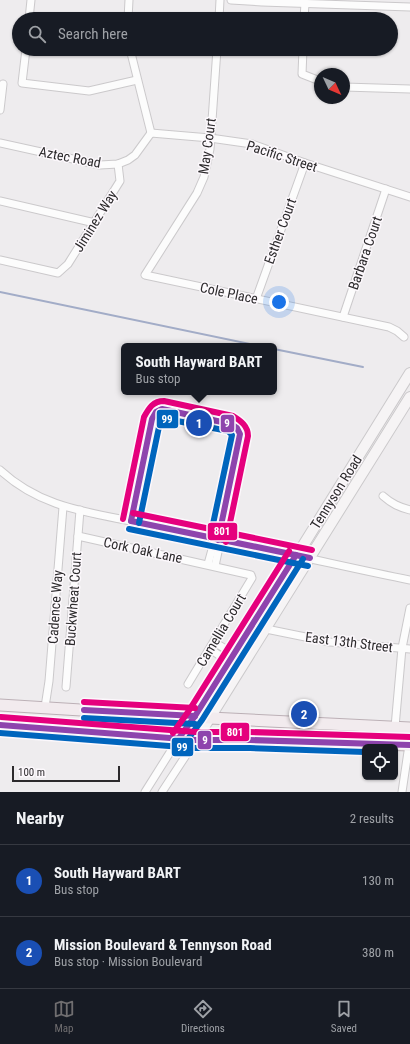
<!DOCTYPE html>
<meta charset="utf-8">
<style>
:root{--surface:#171b24;--page:#242831;--text:#f1f3f6;--muted:#9ea1a6;--line:#363941;--accent:#706e70}
body{margin:0;font-family:"Roboto Condensed",sans-serif;background:var(--page);color:var(--text)}
.controls{position:absolute;right:12px;bottom:12px;display:grid;overflow:hidden;border-radius:6px;box-shadow:0 1px 3px #0004}
.controls button{width:36px;height:36px;display:grid;place-items:center;padding:0;border:0;border-bottom:1px solid var(--line);background:var(--surface);color:var(--text);font:20px sans-serif}
.compass{position:absolute;left:314px;top:68px;width:36px;height:36px;border-radius:50%;background:var(--surface);box-shadow:0 1px 3px #0004;rotate:134deg}
.scale{position:absolute;left:12px;bottom:10px;width:108px;box-sizing:border-box;padding-left:4px;border:2px solid #2c2a2c;border-top:0;font-size:11px;line-height:14px;white-space:nowrap;color:#2c2a2c;-webkit-text-stroke:3px #fcf8fc;paint-order:stroke}
.you{position:absolute;left:279px;top:302px;width:14px;height:14px;margin:-10px;border:3px solid #fff;border-radius:50%;background:#1a73e8;box-shadow:0 0 0 6px #1a73e833}
.badge{display:grid;place-items:center;width:26px;height:26px;border-radius:50%;background:var(--accent);color:#fff;font-size:13px;font-weight:700}
.pin{position:absolute;translate:-50% -50%;border:2px solid #fff;box-shadow:0 1px 4px #0006}
.popup{position:absolute;left:121px;top:343px;width:156px;height:52px;box-sizing:border-box;display:grid;place-content:center;border-radius:6px;background:var(--surface);filter:drop-shadow(0 1px 3px #0005);font-size:13px;white-space:nowrap;color:var(--muted)}
.popup b{font-size:15px;color:var(--text)}
.popup::after{content:'';position:absolute;left:50%;top:100%;margin-left:-8px;border:8px solid transparent;border-top-color:var(--surface)}
.list{margin:0;padding:0;list-style:none}
h2{display:flex;justify-content:space-between;align-items:center;height:52px;margin:0;padding:0 16px;font-size:17px}
h2 small{font-size:13px;font-weight:400;color:var(--muted)}
.list li{display:grid;grid-template-columns:26px 1fr auto;gap:12px;align-items:center;box-sizing:border-box;height:72px;padding:0 16px;border-top:1px solid var(--line)}
.list b{display:block;font-size:15px;white-space:nowrap}
.list p{margin:0;font-size:13px;white-space:nowrap;color:var(--muted)}
.list em{font-size:13px;font-style:normal;color:var(--muted)}
.icon{flex:none;width:22px;height:22px;fill:none;stroke:currentColor;stroke-width:2;stroke-linecap:round;stroke-linejoin:round}
.map{position:relative;flex:none;width:410px;height:792px;overflow:hidden}
.search{position:absolute;background:var(--surface);box-shadow:0 1px 3px #0004;left:12px;right:12px;top:12px;height:44px;display:flex;align-items:center;gap:10px;box-sizing:border-box;padding:0 14px;border-radius:22px;color:var(--muted);font-size:15px}
.sheet{height:196px;background:var(--surface)}
nav{display:flex;justify-content:space-around;align-items:center;box-sizing:border-box;height:56px;border-top:1px solid var(--line);background:var(--surface);font-size:11px;color:var(--muted)}
nav a{display:grid;justify-items:center;gap:2px}
nav .on{color:var(--accent)}
.map>svg:first-child{display:block}
.lines{fill:none;stroke-linecap:round;stroke-linejoin:round}
.stream{stroke:#a2acc7;stroke-width:2}
.street-casing{stroke:#cbc9cb;stroke-width:9}
.secondary-casing{stroke:#cbc9cb;stroke-width:12}
.primary-casing{stroke:#bcb0b6;stroke-width:13}
.street{stroke:#fcfcfc;stroke-width:7}
.secondary{stroke:#f6f4f5;stroke-width:10}
.primary{stroke:#f2ebee;stroke-width:11}
.bus-1-casing{stroke:#fcf8fc;stroke-width:9}
.bus-2-casing{stroke:#fcf8fc;stroke-width:9}
.bus-3-casing{stroke:#fcf8fc;stroke-width:9}
.bus-1{stroke:#8e44ad;stroke-width:6}
.bus-2{stroke:#0065bd;stroke-width:6}
.bus-3{stroke:#e5007d;stroke-width:6}
.labels{text-anchor:middle;stroke-width:3;stroke-linejoin:round;paint-order:stroke}
.street-label{font-size:14px;fill:#2c2a2c;stroke:#fcf8fc}
.line-badge{stroke:#fcf8fc;stroke-width:1.5}
.badge-label{font-size:11px;text-anchor:middle;font-weight:bold;fill:#fff}
</style>
<div class="map">
<svg width="410" height="792" viewBox="0 0 410 792">
<rect width="100%" height="100%" fill="#eeecee"/>
<g class="lines">
<g class="stream">
<path d="M0 292 260 346"/>
<path d="M274 349 363 367"/>
</g>
<defs>
<g id="street">
<path d="M231 0 262 2 410 7"/>
<path d="M29 19 31 0"/>
<path d="M128 19 129 0"/>
<path d="M219 19 220 0"/>
<path d="M304 19 305 3"/>
<path d="M26 49 22 83 89 91 137 80"/>
<path d="M130 49 151 133"/>
<path d="M217 49 210 149 204 177 197 193 145 275 389 327 397 331 404 337"/>
<path d="M303 49 302 74 320 81"/>
<path d="M344 87 410 89"/>
<path d="M0 110 3 84"/>
<path d="M151 133 210 138 252 144 305 163 410 197"/>
<path d="M0 143 100 165 118 164 128 160 135 155 151 133"/>
<path d="M0 201 95 223"/>
<path d="M0 260 58 273 68 264 120 181 118 164"/>
<path d="M256 299 305 163"/>
<path d="M343 317 386 189"/>
<path d="M0 470C41 508 88 512 140 523 179 531 219 540 259 548 309 558 359 570 410 580"/>
<path d="M383 496C392 504 399 507 410 510"/>
<path d="M78 536 251 575 252 578 188 684"/>
<path d="M208 564 213 546 218 540"/>
<path d="M215 566 219 547 218 540"/>
<path d="M266 629 330 642 410 649"/>
<path d="M214 642 234 654"/>
<path d="M210 649 229 662"/>
<path d="M66 687 80 510"/>
<path d="M45 707 49 681 63 507"/>
<path d="M395 727 402 648 410 608"/>
<path d="M145 792 179 738"/>
<path d="M162 792 196 740"/>
<path d="M402 792 409 745"/>
</g>
<g id="secondary">
<path d="M179 738 195 716 286 569 304 544 410 373"/>
<path d="M196 740 410 397"/>
</g>
<g id="primary">
<path d="M0 705 210 718 410 728"/>
<path d="M0 725 196 740H250L410 745"/>
</g>
</defs>
<use href="#street" class="street-casing"/>
<use href="#secondary" class="secondary-casing"/>
<use href="#primary" class="primary-casing"/>
<use href="#street" class="street"/>
<use href="#secondary" class="secondary"/>
<use href="#primary" class="primary"/>
<defs>
<g id="bus-1">
<path d="M131 521 152 419 156 412 162 409 231 424 237 428 240 434 218 540"/>
<path d="M131 521 310 558"/>
<path d="M84 710 195 716"/>
<path d="M0 725 196 740H250L410 745"/>
<path d="M179 738 195 716 296 555"/>
</g>
<g id="bus-2">
<path d="M139 523 160 422 162 418 228 431 232 435 210 538"/>
<path d="M129 529 308 566"/>
<path d="M84 718 195 724"/>
<path d="M0 733 195 748H250L365 752"/>
<path d="M185 743 202 720 303 559"/>
</g>
<g id="bus-3">
<path d="M133 513 312 550"/>
<path d="M123 519 144 417C149 408 153 401 164 401L233 416C241 421 248 426 248 436L226 542"/>
<path d="M84 702 195 708"/>
<path d="M1 717 196 732H250L410 737"/>
<path d="M173 733 188 712 289 551"/>
</g>
</defs>
<use href="#bus-1" class="bus-1-casing"/>
<use href="#bus-2" class="bus-2-casing"/>
<use href="#bus-3" class="bus-3-casing"/>
<use href="#bus-1" class="bus-1"/>
<use href="#bus-2" class="bus-2"/>
<use href="#bus-3" class="bus-3"/>
</g>
<g class="labels">
<g class="street-label">
<text transform="translate(207 146) rotate(-82)" y="5">May Court</text>
<text transform="translate(282 156) rotate(18)" y="5">Pacific Street</text>
<text transform="translate(70 157) rotate(11)" y="5">Aztec Road</text>
<text transform="translate(95 221) rotate(-58)" y="5">Jiminez Way</text>
<text transform="translate(280 231) rotate(-70)" y="5">Esther Court</text>
<text transform="translate(365 253) rotate(-71)" y="5">Barbara Court</text>
<text transform="translate(229 293) rotate(12)" y="5">Cole Place</text>
<text transform="translate(336 492) rotate(-58)" y="5">Tennyson Road</text>
<text transform="translate(143 550) rotate(12)" y="5">Cork Oak Lane</text>
<text transform="translate(73 599) rotate(-86)" y="5">Buckwheat Court</text>
<text transform="translate(55 607) rotate(-86)" y="5">Cadence Way</text>
<text transform="translate(221 630) rotate(-59)" y="5">Camellia Court</text>
<text transform="translate(349 642) rotate(7)" y="5">East 13th Street</text>
</g>
</g>
<g class="line-badge">
<rect x="156" y="409" width="23" height="20" rx="4" fill="#0065bd"/>
<rect x="220" y="414" width="15" height="19" rx="4" fill="#8e44ad"/>
<rect x="207" y="522" width="31" height="19" rx="4" fill="#e5007d"/>
<rect x="220" y="722" width="30" height="20" rx="4" fill="#e5007d"/>
<rect x="197" y="730" width="15" height="20" rx="4" fill="#8e44ad"/>
<rect x="171" y="737" width="23" height="20" rx="4" fill="#0065bd"/>
</g>
<g class="badge-label">
<text x="167" y="423">99</text>
<text x="227" y="427">9</text>
<text x="222" y="535">801</text>
<text x="235" y="736">801</text>
<text x="205" y="744">9</text>
<text x="182" y="751">99</text>
</g>
</svg>
<div class="controls">
<button><svg class="icon" aria-label="locate" viewBox="0 0 24 24"><circle cx="12" cy="12" r="6"/><path d="M12 2v4M12 18v4M2 12h4M18 12h4"/></svg></button>
</div>
<svg class="compass" viewBox="-18 -18 36 36"><path d="M0-13l5 13h-10z" fill="#e53935"/><path d="M0 13l5-13h-10z" fill="#9ea1a6"/></svg>
<div class="scale">100 m</div>
<div class="you"></div>
<div class="pin badge" style="left:199px;top:423px;background:#1a4fb4">1</div>
<div class="popup"><b>South Hayward BART</b>Bus stop</div>
<div class="pin badge" style="left:304px;top:714px;background:#1a4fb4">2</div>
<div class="search"><svg class="icon" aria-label="search" viewBox="0 0 24 24"><circle cx="10" cy="10" r="6"/><path d="M15 15l6 6"/></svg>Search here</div>
</div>
<section class="sheet">
<h2>Nearby<small>2 results</small></h2>
<ul class="list">
<li><span class="badge" style="background:#1a4fb4">1</span><div><b>South Hayward BART</b><p>Bus stop</p></div><em>130 m</em></li>
<li><span class="badge" style="background:#1a4fb4">2</span><div><b>Mission Boulevard &amp; Tennyson Road</b><p>Bus stop · Mission Boulevard</p></div><em>380 m</em></li>
</ul>
</section>
<nav>
<a class="on"><svg class="icon" aria-label="map" viewBox="0 0 24 24"><path d="M3 6l6-2 6 2 6-2v14l-6 2-6-2-6 2zM9 4v14M15 6v14"/></svg>Map</a>
<a><svg class="icon" aria-label="directions" viewBox="0 0 24 24"><path d="M12 3l9 9-9 9-9-9zM9 14v-3h6M13 9l2 2-2 2"/></svg>Directions</a>
<a><svg class="icon" aria-label="saved" viewBox="0 0 24 24"><path d="M7 4h10v16l-5-4-5 4z"/></svg>Saved</a>
</nav>
